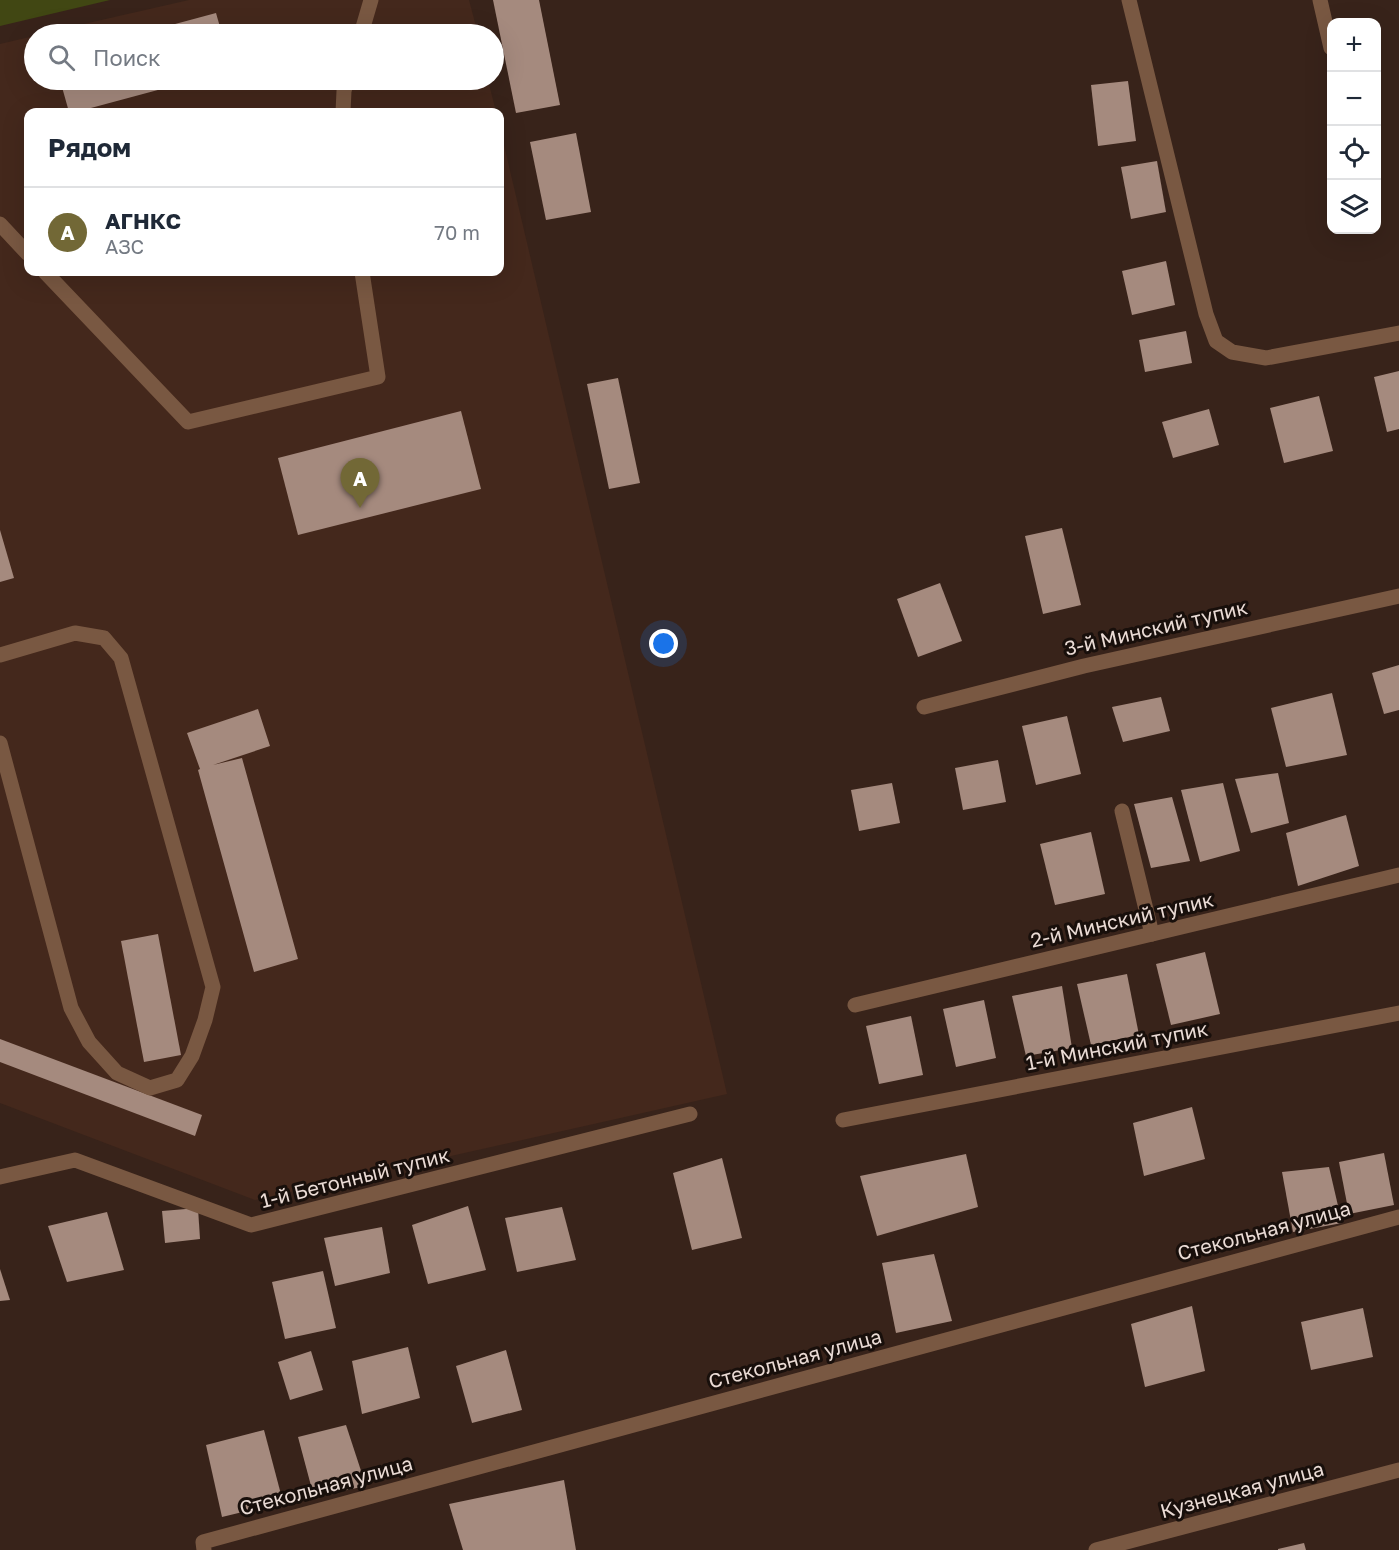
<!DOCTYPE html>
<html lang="ru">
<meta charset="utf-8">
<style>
:root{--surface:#fff;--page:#f2f2f3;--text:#1f2937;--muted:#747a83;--line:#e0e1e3;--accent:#726836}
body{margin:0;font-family:"Golos Text",sans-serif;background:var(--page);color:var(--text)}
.controls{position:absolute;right:18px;top:18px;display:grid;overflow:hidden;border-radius:12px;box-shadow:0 6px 24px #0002}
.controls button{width:54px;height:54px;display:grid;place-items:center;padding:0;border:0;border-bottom:2px solid var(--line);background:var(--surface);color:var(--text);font:30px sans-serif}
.you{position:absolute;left:664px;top:644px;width:21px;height:21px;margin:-15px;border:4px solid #fff;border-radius:50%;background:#1a73e8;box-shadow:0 0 0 9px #1a73e833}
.badge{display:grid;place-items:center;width:39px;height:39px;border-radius:50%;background:var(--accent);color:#fff;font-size:20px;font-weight:700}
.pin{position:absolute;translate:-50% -50px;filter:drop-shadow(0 2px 3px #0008)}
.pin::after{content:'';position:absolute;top:32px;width:21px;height:18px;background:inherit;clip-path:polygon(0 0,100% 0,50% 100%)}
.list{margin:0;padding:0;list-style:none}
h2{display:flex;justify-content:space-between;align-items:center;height:78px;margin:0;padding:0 24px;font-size:26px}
h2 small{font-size:20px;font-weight:400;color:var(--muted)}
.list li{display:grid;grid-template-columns:39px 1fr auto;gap:18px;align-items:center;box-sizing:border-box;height:90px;padding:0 24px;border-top:2px solid var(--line)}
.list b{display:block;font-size:22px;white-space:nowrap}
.list p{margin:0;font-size:20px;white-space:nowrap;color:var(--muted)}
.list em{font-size:20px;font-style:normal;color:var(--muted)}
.icon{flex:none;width:33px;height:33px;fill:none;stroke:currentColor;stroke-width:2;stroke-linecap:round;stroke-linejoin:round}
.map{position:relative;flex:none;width:1399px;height:1550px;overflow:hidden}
.search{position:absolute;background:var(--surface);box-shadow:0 6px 24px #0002;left:24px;top:24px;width:480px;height:66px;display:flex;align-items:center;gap:15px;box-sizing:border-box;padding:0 21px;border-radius:33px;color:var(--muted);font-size:22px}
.panel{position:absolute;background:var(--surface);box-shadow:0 6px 24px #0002;left:24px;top:108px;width:480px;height:168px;border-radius:12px}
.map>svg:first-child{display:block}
.built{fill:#44281c}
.green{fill:#414713}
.building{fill:#a58a7e}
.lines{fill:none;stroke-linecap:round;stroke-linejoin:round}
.service{stroke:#795842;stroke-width:15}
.minor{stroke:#795842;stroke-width:15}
.labels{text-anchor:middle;stroke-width:6;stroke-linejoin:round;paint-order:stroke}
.street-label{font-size:20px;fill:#eadbd5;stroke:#180f0b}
</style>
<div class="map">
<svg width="1399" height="1550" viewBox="0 0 1399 1550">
<rect width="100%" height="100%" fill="#38231a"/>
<g class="built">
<path d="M189 0H469L478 34H40Z"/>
<path d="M34 36V80H488L496 112H28V272H500V128L727 1094 255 1200 0 1103V44Z"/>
</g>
<path class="green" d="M0 0H110L0 26Z"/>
<g class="building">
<path d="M493 0H539L560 105 516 113Z"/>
<path d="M216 13 222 34H138Z"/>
<path d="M60 80H195L76 112H69Z"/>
<path d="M1128 81 1136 141 1098 146 1091 85Z"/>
<path d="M576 133 591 212 546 220 530 142Z"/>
<path d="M1157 161 1166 212 1131 219 1121 167Z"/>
<path d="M1166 261 1175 305 1132 315 1122 271Z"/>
<path d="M1186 331 1192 363 1145 372 1139 340Z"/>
<path d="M1399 371V429L1387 432 1374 377Z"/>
<path d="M618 378 640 483 609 489 587 384Z"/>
<path d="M1319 396 1333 451 1284 463 1270 408Z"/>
<path d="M1209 409 1219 445 1173 458 1162 422Z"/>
<path d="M461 411 481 489 298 535 278 458Z"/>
<path d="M1062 528 1081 605 1043 614 1025 536Z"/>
<path d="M0 530 14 578 0 582Z"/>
<path d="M940 583 962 641 918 657 897 599Z"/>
<path d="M1399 665V710L1384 714 1372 673Z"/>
<path d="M1332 693 1347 755 1286 767 1271 708Z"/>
<path d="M1161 697 1170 731 1123 742 1112 707Z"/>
<path d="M258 709 270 746 213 765 242 758 298 959 254 972 198 770 200 769 187 733Z"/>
<path d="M1067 716 1081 774 1036 785 1022 726Z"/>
<path d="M998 760 1006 802 963 810 955 768Z"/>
<path d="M1278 773 1289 823 1251 833 1235 779Z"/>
<path d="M892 783 900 823 859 831 851 790Z"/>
<path d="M1223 783 1240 851 1200 862 1181 790Z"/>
<path d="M1172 797 1190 861 1151 868 1134 804Z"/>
<path d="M1346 815 1359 866 1298 886 1286 833Z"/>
<path d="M1091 832 1105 894 1055 905 1040 844Z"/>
<path d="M158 934 181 1055 144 1062 121 941Z"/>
<path d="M1205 952 1220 1014 1171 1025 1156 964Z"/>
<path d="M1127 974 1139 1035 1091 1045 1077 984Z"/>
<path d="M1062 986 1072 1048 1026 1056 1012 996Z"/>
<path d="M984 1000 996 1058 956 1067 943 1009Z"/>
<path d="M911 1016 923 1075 879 1084 866 1026Z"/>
<path d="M0 1039 202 1115 195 1136 0 1062Z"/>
<path d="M1192 1107 1205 1159 1144 1176 1133 1123Z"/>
<path d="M1384 1153 1394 1205 1349 1214 1339 1162Z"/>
<path d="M966 1154 978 1207 877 1236 860 1176Z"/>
<path d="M722 1158 742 1238 692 1250 673 1173Z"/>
<path d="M1329 1167 1342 1223 1293 1232 1282 1172Z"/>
<path d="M468 1206 486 1270 428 1284 412 1225Z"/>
<path d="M562 1207 576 1260 517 1272 505 1218Z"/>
<path d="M198 1208 200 1239 165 1243 162 1211Z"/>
<path d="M107 1212 124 1270 67 1282 48 1226Z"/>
<path d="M382 1227 390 1273 335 1286 324 1238Z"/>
<path d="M934 1254 952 1321 896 1333 882 1263Z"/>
<path d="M0 1269 10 1300 0 1301Z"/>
<path d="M323 1271 336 1328 285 1339 272 1282Z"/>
<path d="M1192 1306 1205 1371 1145 1387 1131 1324Z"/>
<path d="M1363 1308 1373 1357 1311 1370 1301 1322Z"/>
<path d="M408 1347 420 1398 362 1414 352 1361Z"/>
<path d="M506 1350 522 1410 472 1423 456 1366Z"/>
<path d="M311 1351 323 1390 290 1400 278 1362Z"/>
<path d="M346 1425 366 1486 314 1497 298 1437Z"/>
<path d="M264 1430 283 1502 222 1517 206 1445Z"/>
<path d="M564 1480 576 1550H463L449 1504Z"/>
<path d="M1304 1543 1306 1550H1278V1549Z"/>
</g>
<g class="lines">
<g class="service">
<path d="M1320 0 1331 48"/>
<path d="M361 34 371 0"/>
<path d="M343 112 344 91 347 80"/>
<path d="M0 224 28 254"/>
<path d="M45 272 188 422 378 377 362 272"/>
<path d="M0 655 75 633 104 638 121 658 213 987 205 1020 192 1056 177 1080 150 1088 117 1073 89 1042 71 1008 0 743"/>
<path d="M0 1177 75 1160 251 1225 690 1114"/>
</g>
<g class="minor">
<path d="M1129 0 1206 314 1216 341 1232 352 1266 358 1399 333"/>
<path d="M924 707 1084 666 1399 596"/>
<path d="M1122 811 1152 934"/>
<path d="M855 1005 1399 875"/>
<path d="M843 1120 1399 1013"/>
<path d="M204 1550 203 1542 1399 1217"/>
<path d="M1096 1550 1399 1470"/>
</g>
</g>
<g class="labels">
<g class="street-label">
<text transform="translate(1156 628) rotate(-13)" y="7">3-й Минский тупик</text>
<text transform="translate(1122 920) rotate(-13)" y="7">2-й Минский тупик</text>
<text transform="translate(1117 1046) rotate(-11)" y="7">1-й Минский тупик</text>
<text transform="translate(355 1178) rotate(-14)" y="7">1-й Бетонный тупик</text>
<text transform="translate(1264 1231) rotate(-15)" y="7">Стекольная улица</text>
<text transform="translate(795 1359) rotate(-15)" y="7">Стекольная улица</text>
<text transform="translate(326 1486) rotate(-15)" y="7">Стекольная улица</text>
<text transform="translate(1242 1490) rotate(-15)" y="7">Кузнецкая улица</text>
</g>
</g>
</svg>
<div class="controls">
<button>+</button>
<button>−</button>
<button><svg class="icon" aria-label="locate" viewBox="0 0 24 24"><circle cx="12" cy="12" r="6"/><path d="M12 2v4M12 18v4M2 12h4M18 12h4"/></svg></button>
<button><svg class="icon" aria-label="layers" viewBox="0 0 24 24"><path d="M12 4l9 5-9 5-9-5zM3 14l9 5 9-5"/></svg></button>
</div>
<div class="you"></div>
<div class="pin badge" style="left:360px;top:508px">A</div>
<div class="search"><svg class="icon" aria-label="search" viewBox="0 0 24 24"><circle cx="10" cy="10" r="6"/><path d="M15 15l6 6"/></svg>Поиск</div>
<section class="panel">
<h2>Рядом<small></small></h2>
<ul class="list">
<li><span class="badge">A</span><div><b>АГНКС</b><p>АЗС</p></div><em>70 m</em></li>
</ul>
</section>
</div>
